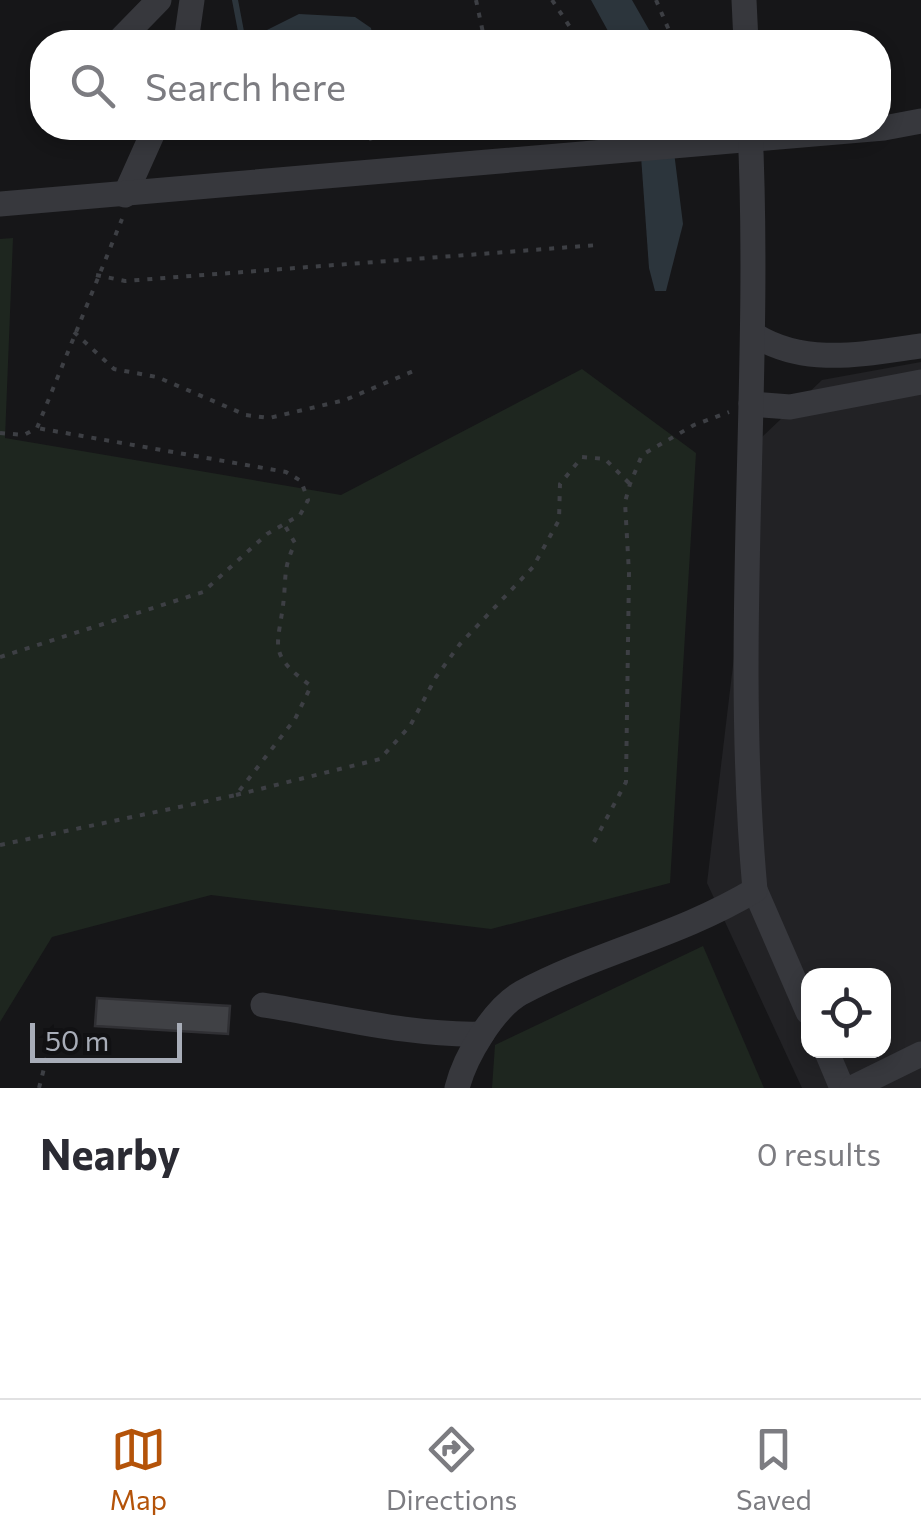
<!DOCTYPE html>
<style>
:root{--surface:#fff;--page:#f2f2f3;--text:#2b2b33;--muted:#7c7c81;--line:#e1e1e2;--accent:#b45309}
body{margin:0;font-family:Commissioner,sans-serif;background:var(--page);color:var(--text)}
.controls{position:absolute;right:30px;bottom:30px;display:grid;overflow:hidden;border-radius:20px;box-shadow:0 5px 15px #0003}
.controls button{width:90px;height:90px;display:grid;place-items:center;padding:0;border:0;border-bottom:2px solid var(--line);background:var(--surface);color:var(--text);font:50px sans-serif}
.scale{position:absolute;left:30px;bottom:25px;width:152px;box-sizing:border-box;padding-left:10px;border:5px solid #a8adb8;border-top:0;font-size:28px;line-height:35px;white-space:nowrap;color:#a8adb8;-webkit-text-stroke:8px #111113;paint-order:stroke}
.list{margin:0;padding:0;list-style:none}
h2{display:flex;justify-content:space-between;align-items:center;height:130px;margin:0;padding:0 40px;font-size:42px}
h2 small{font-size:32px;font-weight:400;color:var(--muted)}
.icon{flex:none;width:55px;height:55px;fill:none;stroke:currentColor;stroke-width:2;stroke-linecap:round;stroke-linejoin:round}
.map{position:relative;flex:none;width:921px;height:1088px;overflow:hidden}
.search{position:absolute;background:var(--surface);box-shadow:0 5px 15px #0003;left:30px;right:30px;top:30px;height:110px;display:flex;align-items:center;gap:25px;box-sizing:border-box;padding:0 35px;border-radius:40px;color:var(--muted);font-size:38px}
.sheet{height:310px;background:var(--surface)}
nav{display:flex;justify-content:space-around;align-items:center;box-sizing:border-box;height:140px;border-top:2px solid var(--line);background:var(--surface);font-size:28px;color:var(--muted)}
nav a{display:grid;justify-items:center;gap:5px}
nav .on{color:var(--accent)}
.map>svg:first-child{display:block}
.built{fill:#222225;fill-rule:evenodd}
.green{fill:#1e261f}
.water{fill:#2c353c}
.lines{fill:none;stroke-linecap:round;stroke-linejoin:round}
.stream{stroke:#2c353c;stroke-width:6}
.building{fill:#404145;stroke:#303034;stroke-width:2.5}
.path{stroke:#3d3f44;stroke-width:4;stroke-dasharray:5 8;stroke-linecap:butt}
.minor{stroke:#37383d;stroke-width:25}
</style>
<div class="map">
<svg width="921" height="1088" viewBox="0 0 921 1088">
<rect width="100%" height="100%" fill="#161618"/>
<path class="built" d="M921 362V1088H802L707 883 760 439 822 380ZM808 976H884V1050H808Z"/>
<g class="green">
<path d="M13 238 5 438 341 495 582 369 696 453 670 883 491 929 211 895 52 937 0 1022V239Z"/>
<path d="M703 946 764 1088H492L495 1045Z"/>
</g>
<g class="water">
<path d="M591 0H632L656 42H614Z"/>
<path d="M299 14 355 17 371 28 374 42H261L265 31Z"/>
<path d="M639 128H671L683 224 666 291H655L649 268Z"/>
</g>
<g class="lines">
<path class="stream" d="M235 0 243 42"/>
</g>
<path class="building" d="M97 998 230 1006 228 1034 95 1026Z"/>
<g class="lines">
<g class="path">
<path d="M476 0 485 42"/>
<path d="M552 0 580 42"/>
<path d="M656 0 674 42"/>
<path d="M369 139 408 128"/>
<path d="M96 275 125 281 598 245"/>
<path d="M74 332 114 369 157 377 246 415 269 418 345 400 416 370"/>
<path d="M0 433 24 435 37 428 122 219"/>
<path d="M0 657 203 592 267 534 300 515 308 500 301 481 286 472 37 428"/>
<path d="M236 795 380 759 410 726 436 677 460 644 533 567 559 520 560 484 582 457 605 459 630 484"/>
<path d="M594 842 626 782 629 573 625 502 630 484 642 455 694 425 729 412"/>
<path d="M0 845 236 795 295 719 311 686C265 652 279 647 284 597 286 573 284 567 295 543L284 524"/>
<path d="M39 1088 52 1037"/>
</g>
<g class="minor">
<path d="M744 0 746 42"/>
<path d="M118 42 159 0"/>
<path d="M186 42 192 0"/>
<path d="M125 195 155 128"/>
<path d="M0 204 884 128 921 121"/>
<path d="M753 334C804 367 863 354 921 346"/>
<path d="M751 404 790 407 921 382"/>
<path d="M755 890 808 1012"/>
<path d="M263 1005C336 1016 409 1036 482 1034"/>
<path d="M826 1050 842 1088"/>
<path d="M457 1088C465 1057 493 1009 521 993 595 953 679 936 755 890 732 636 762 381 750 128"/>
<path d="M852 1088 921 1054"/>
</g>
</g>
</svg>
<div class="controls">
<button><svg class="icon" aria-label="locate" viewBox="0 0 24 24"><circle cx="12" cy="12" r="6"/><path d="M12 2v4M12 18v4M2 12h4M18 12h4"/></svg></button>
</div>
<div class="scale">50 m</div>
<div class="search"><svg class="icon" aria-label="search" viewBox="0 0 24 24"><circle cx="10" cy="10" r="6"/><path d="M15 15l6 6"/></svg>Search here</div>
</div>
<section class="sheet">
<h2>Nearby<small>0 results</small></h2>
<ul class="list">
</ul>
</section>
<nav>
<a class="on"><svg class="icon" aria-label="map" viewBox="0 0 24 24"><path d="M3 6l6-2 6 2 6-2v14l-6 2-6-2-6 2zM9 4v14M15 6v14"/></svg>Map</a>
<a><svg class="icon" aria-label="directions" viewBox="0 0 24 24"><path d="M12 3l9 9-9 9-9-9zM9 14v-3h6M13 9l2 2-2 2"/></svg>Directions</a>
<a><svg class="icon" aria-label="saved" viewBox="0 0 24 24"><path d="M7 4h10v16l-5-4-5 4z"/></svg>Saved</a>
</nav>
